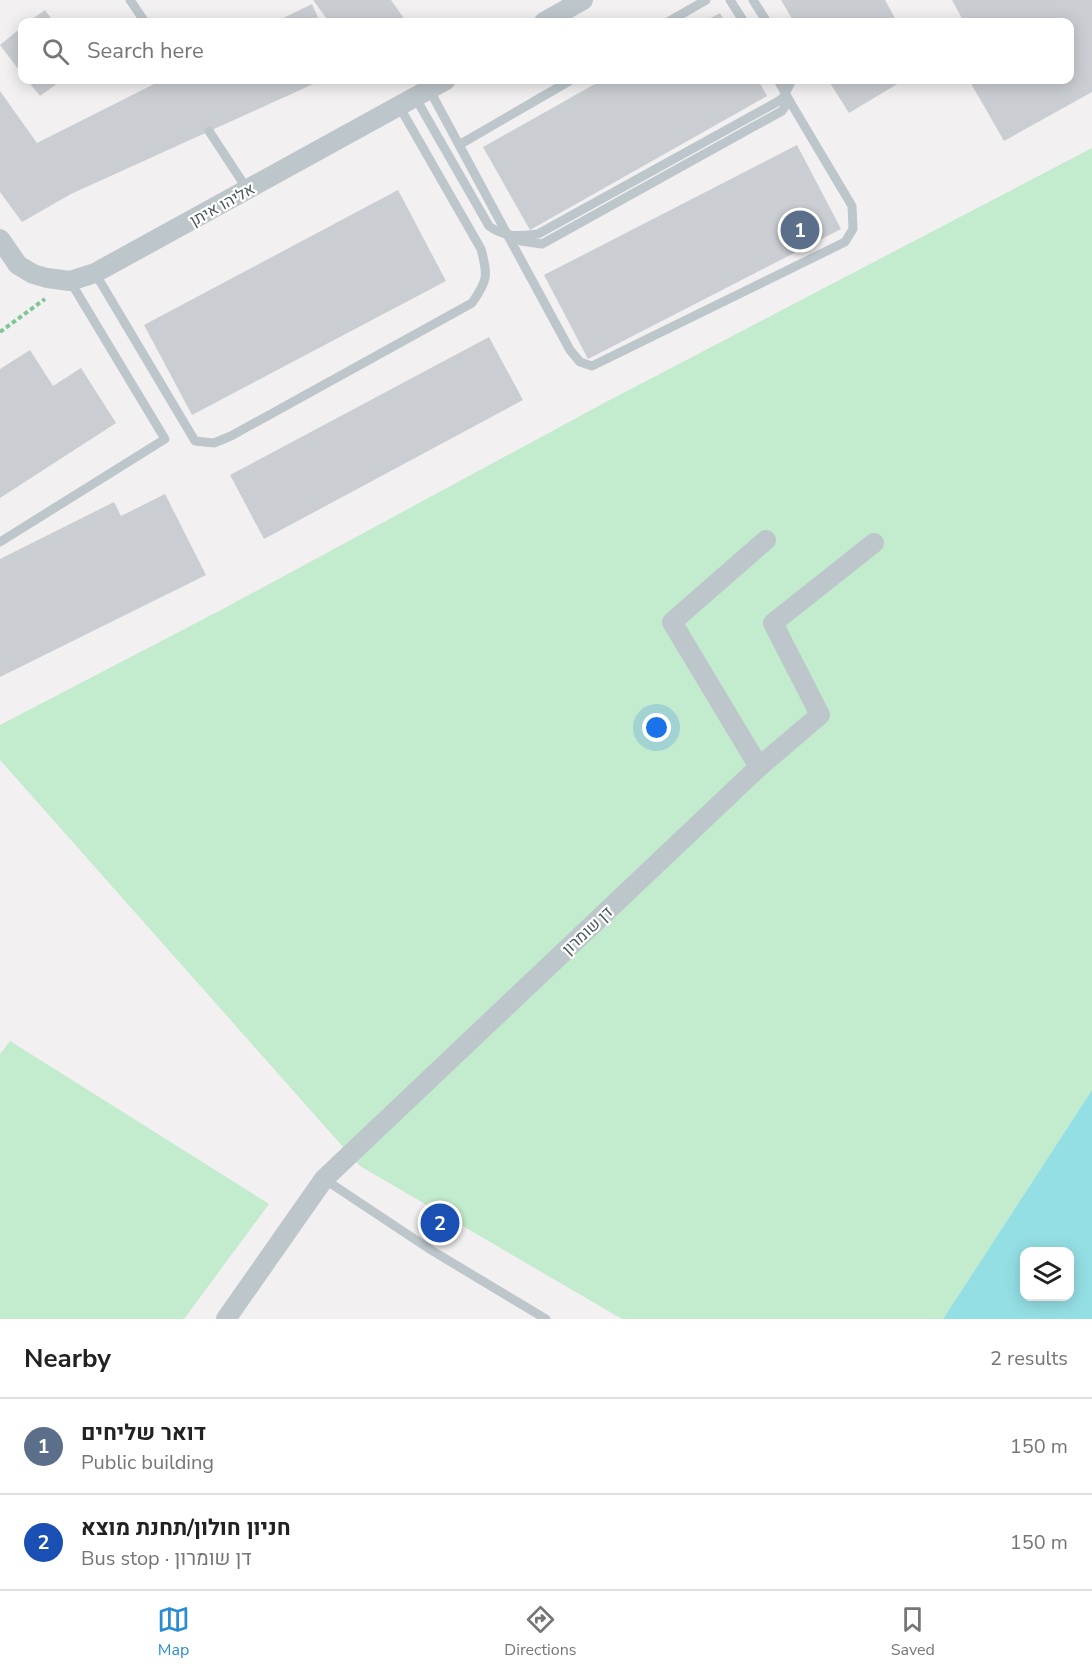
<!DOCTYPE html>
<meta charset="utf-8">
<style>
:root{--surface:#fff;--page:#f2f2f2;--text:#222;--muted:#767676;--line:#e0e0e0;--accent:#2a8cd3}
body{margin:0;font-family:"Nunito Sans",Heebo,sans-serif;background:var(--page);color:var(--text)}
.controls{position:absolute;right:18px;bottom:18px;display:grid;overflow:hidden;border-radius:12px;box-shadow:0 3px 15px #0003}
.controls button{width:54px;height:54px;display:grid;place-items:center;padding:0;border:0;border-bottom:2px solid var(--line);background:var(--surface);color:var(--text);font:30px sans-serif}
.you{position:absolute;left:657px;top:728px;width:21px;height:21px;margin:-15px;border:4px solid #fff;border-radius:50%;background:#1a73e8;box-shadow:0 0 0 9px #1a73e833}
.badge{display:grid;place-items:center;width:39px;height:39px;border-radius:50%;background:var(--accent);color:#fff;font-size:20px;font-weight:700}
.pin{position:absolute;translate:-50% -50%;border:3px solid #fff;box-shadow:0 2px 6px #0006}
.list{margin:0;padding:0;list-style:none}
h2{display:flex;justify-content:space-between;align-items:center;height:78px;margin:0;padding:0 24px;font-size:26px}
h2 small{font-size:20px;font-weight:400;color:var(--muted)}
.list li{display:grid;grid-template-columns:39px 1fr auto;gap:18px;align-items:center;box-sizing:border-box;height:96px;padding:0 24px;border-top:2px solid var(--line)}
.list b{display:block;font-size:22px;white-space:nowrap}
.list p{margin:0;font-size:20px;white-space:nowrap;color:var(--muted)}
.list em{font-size:20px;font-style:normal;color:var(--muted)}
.icon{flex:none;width:33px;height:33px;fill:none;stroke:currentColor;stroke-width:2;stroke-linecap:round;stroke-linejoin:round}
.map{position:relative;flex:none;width:1092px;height:1319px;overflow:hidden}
.search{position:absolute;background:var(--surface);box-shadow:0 3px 15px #0003;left:18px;right:18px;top:18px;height:66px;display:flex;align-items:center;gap:15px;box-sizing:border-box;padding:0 21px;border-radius:12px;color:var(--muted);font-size:22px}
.sheet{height:270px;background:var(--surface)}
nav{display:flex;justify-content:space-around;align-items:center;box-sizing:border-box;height:84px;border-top:2px solid var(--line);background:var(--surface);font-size:16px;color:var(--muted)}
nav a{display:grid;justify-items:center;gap:3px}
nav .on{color:var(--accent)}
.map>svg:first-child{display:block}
.green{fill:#c3ebcd}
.water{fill:#94dfe4;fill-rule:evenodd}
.building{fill:#caced2}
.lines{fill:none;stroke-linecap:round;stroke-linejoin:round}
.path{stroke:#7ec698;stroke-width:4;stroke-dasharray:4.5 3;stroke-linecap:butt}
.lane{stroke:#bdc6cb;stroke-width:9}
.street{stroke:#bdc6cb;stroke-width:20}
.lane-bridge{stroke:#bdc6cb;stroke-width:9}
.labels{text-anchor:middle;stroke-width:4.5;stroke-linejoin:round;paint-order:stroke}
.street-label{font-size:16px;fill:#49565c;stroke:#fff}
</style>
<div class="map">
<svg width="1092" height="1319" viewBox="0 0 1092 1319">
<rect width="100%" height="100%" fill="#f2f0f0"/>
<g class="green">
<path d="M1092 148V1090L943 1319H622L360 1166 0 760V725L221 610 606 402Z"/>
<path d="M10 1041 269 1204 184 1319H0V1054Z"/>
</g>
<path class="water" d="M1092 1090V1319H943ZM1024 1252H1070V1296H1024Z"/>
<g class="building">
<path d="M313 0H391L405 20 401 22H329Z"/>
<path d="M781 0H885L897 22H794Z"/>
<path d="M952 0H1092V92L1004 141 969 80H1070V22H964Z"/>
<path d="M312 4 320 22H275Z"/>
<path d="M45 10 54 22H28Z"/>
<path d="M720 13 725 22H703Z"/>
<path d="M22 27V74L0 45Z"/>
<path d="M27 80H62L40 96Z"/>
<path d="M162 80H322L71 194 22 222 0 192V91L37 143Z"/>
<path d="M602 80H758L767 96 530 230 483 147Z"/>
<path d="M828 80H904L849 113Z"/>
<path d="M797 145 841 229 588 359 544 275Z"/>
<path d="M398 190 446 281 192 415 144 325Z"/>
<path d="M489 337 523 400 264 539 230 475Z"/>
<path d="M30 350 53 386 81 368 116 423 0 498V369Z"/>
<path d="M165 494 206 575 0 677V559L114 502 121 516Z"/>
</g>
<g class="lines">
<path class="path" d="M0 332 45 299"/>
<g class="lane">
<path d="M130 0 145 22"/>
<path d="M730 0 744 22"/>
<path d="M753 0 767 22"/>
<path d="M668 22 706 0"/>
<path d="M429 89 507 234 521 241 542 244 782 111 789 100 778 80"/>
<path d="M209 131 247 189"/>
<path d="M459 145 571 80"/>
<path d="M507 234 570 350 580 362 592 366 845 242 853 229 852 206 789 100"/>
<path d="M95 273 195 441 214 443 231 436 472 303C488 280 488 276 481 249L399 106"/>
<path d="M0 542 165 439 70 281"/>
<path d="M324 1179 431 1250 546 1319"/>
</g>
<g class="street">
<path d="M544 22 583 0"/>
<path d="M0 239 18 265 33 274 47 278 70 281 95 273 446 80"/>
<path d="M759 767 820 715 773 623 874 543"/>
<path d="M226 1319 324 1179 759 767 672 622 766 540"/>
</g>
<path class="lane-bridge" d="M415 97 489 226C505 238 519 236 538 234L777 102 783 98 792 80"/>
</g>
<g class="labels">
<g class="street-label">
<text transform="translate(222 204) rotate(-29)" y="6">אליהו איתן</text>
<text transform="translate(587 930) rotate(-43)" y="6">דן שומרון</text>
</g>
</g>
</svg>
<div class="controls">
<button><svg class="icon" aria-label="layers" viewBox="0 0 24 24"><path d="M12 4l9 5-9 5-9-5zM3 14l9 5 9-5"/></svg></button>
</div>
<div class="you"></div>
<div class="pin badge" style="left:800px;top:230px;background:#5c6f8a">1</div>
<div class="pin badge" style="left:440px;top:1223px;background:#1a4fb4">2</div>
<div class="search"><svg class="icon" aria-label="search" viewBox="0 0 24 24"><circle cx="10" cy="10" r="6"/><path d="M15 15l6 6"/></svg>Search here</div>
</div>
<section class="sheet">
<h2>Nearby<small>2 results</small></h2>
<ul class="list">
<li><span class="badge" style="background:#5c6f8a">1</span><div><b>דואר שליחים</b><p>Public building</p></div><em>150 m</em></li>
<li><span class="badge" style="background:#1a4fb4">2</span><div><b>חניון חולון/תחנת מוצא</b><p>Bus stop · דן שומרון</p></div><em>150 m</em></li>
</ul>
</section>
<nav>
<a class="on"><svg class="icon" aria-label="map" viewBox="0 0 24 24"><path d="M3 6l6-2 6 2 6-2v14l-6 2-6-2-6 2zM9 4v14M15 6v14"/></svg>Map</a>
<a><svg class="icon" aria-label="directions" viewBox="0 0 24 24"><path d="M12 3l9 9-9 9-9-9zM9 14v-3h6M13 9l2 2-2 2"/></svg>Directions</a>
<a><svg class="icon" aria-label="saved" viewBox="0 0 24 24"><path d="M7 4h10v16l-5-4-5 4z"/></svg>Saved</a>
</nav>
